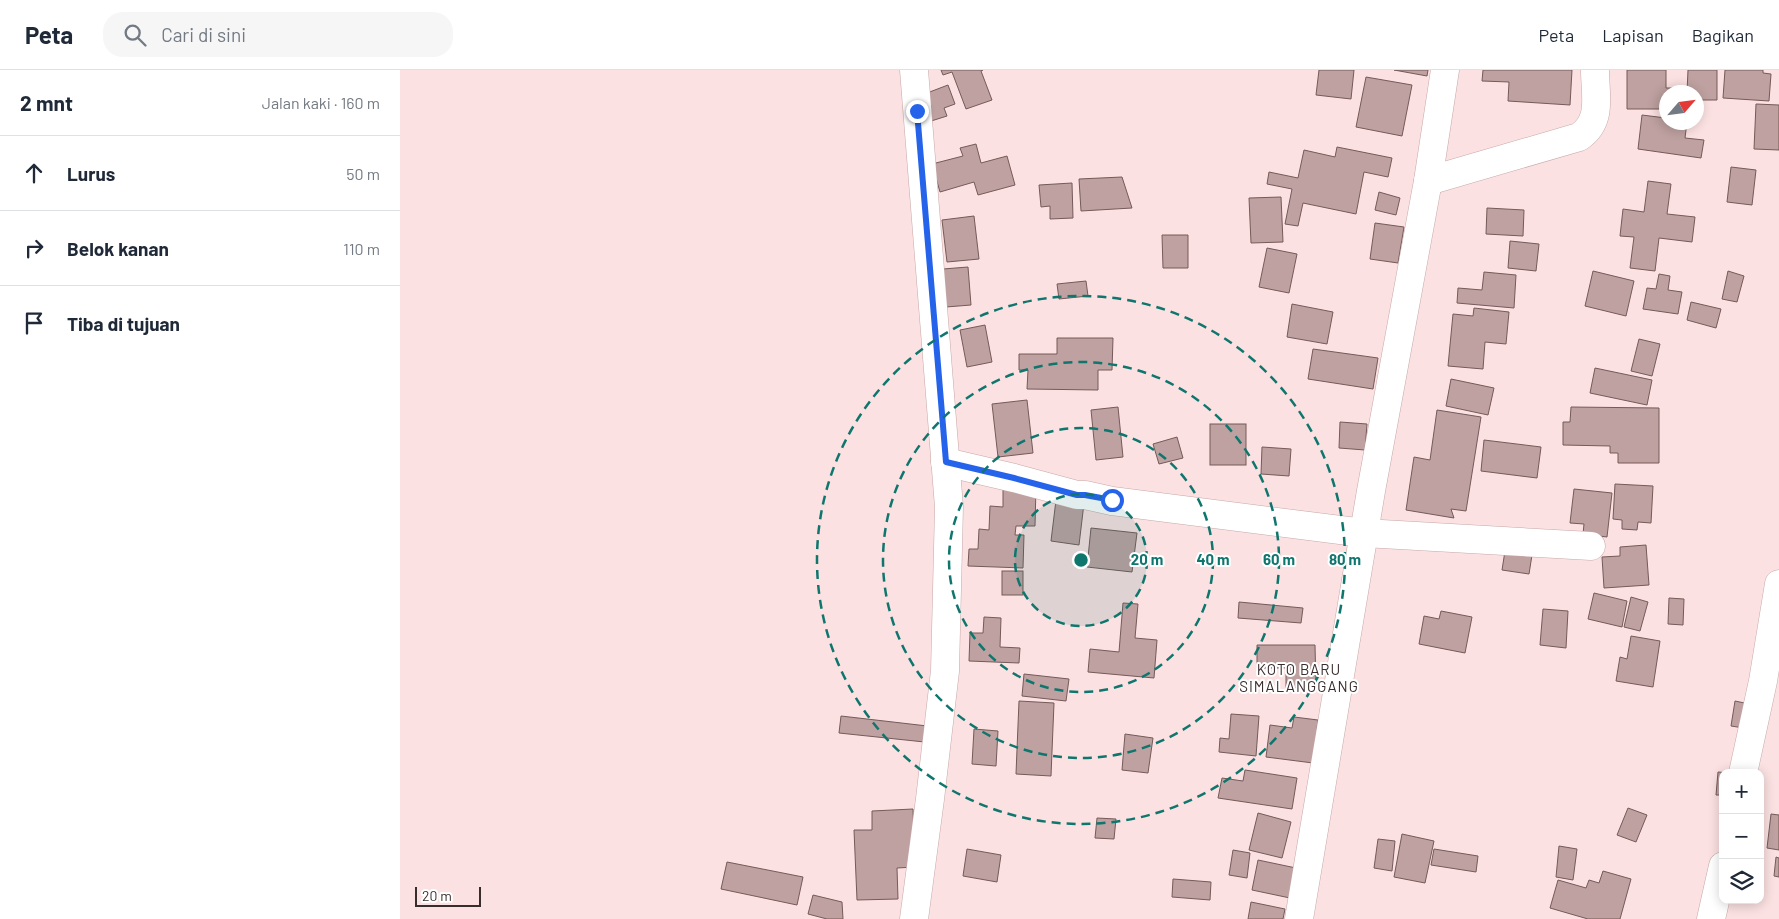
<!DOCTYPE html>
<html lang="id">
<meta charset="utf-8">
<style>
:root{--surface:#fff;--page:#f6f6f7;--text:#1f2937;--muted:#747a83;--line:#e0e1e3}
body{margin:0;font-family:Barlow,sans-serif;background:var(--page);color:var(--text)}
.controls{position:absolute;right:15px;bottom:15px;display:grid;overflow:hidden;border-radius:10px;box-shadow:0 2px 12px #0003}
.controls button{width:45px;height:45px;display:grid;place-items:center;padding:0;border:0;border-bottom:1px solid var(--line);background:var(--surface);color:var(--text);font:25px sans-serif}
.compass{position:absolute;left:1259px;top:15px;width:45px;height:45px;border-radius:50%;background:var(--surface);box-shadow:0 2px 12px #0003;rotate:62deg}
.scale{position:absolute;left:15px;bottom:12px;width:66px;box-sizing:border-box;padding-left:5px;border:2px solid #382c2c;border-top:0;font-size:14px;line-height:18px;white-space:nowrap;color:#382c2c;-webkit-text-stroke:4px #fff;paint-order:stroke}
.stop{position:absolute;width:15px;height:15px;margin:-11px;border:4px solid #2563eb;border-radius:50%;background:#fff}
.stop.end{background:#2563eb;border-color:#fff;box-shadow:0 1px 5px #0008}
.list{margin:0;padding:0;list-style:none}
h2{display:flex;justify-content:space-between;align-items:center;height:65px;margin:0;padding:0 20px;font-size:21px}
h2 small{font-size:16px;font-weight:400;color:var(--muted)}
.list li{display:grid;grid-template-columns:32px 1fr auto;gap:15px;align-items:center;box-sizing:border-box;height:75px;padding:0 20px;border-top:1px solid var(--line)}
.list b{display:block;font-size:19px;white-space:nowrap}
.list em{font-size:16px;font-style:normal;color:var(--muted)}
.icon{flex:none;width:28px;height:28px;fill:none;stroke:currentColor;stroke-width:2;stroke-linecap:round;stroke-linejoin:round}
.map{position:relative;flex:none;width:1379px;height:849px;overflow:hidden}
header{display:flex;align-items:center;gap:30px;box-sizing:border-box;height:70px;padding:0 25px;background:var(--surface);border-bottom:1px solid var(--line)}
header strong{font-size:24px}
nav{display:flex;gap:28px;margin-inline-start:auto;font-size:18px}
.search{width:350px;height:45px;background:var(--page);display:flex;align-items:center;gap:12px;box-sizing:border-box;padding:0 18px;border-radius:20px;color:var(--muted);font-size:19px}
main{display:flex}
aside{flex:1;background:var(--surface)}
.map>svg:first-child{display:block}
.building{fill:#bea1a0;stroke:#745a59}
.lines{fill:none;stroke-linecap:round;stroke-linejoin:round}
.minor-casing{stroke:#c7a9a8;stroke-width:29}
.major-casing{stroke:#c7a9a8;stroke-width:29}
.minor{stroke:#fff;stroke-width:28}
.major{stroke:#fff;stroke-width:28}
.route{stroke:#2563eb;stroke-width:6}
.ring{fill:none;stroke:#0f766e;stroke-width:2.5;stroke-dasharray:9 6}
.labels{text-anchor:middle;stroke-width:4;stroke-linejoin:round;paint-order:stroke}
.quarter-label{font-size:15px;letter-spacing:1px;fill:#382c2c;stroke:#fff}
.centre{fill:#0f766e;stroke:#fff;stroke-width:2.5}
.ring-label{font-size:15px;text-anchor:middle;font-weight:bold;fill:#0f766e;stroke:#fff;stroke-width:4;stroke-linejoin:round;paint-order:stroke}
</style>
<header>
<strong>Peta</strong>
<div class="search"><svg class="icon" aria-label="search" viewBox="0 0 24 24"><circle cx="10" cy="10" r="6"/><path d="M15 15l6 6"/></svg>Cari di sini</div>
<nav><a>Peta</a><a>Lapisan</a><a>Bagikan</a></nav>
</header>
<main>
<aside>
<h2>2 mnt<small>Jalan kaki · 160 m</small></h2>
<ul class="list">
<li><svg class="icon" aria-label="ahead" viewBox="0 0 24 24"><path d="M12 20V5M6 11l6-6 6 6"/></svg><div><b>Lurus</b></div><em>50 m</em></li>
<li><svg class="icon" aria-label="right" viewBox="0 0 24 24"><path d="M7 20v-9h11M14 6l5 5-5 5"/></svg><div><b>Belok kanan</b></div><em>110 m</em></li>
<li><svg class="icon" aria-label="arrive" viewBox="0 0 24 24"><path d="M6 21V4h12l-3 4 3 4H6"/></svg><div><b>Tiba di tujuan</b></div></li>
</ul>
</aside>
<div class="map">
<svg width="1379" height="849" viewBox="0 0 1379 849">
<rect width="100%" height="100%" fill="#fbe1e1"/>
<g class="building">
<path d="M541 0H583L581 1 592 30 566 39 552 2 543 5Z"/>
<path d="M919 0H954L951 29 916 25Z"/>
<path d="M994 0H1028L1027 6Z"/>
<path d="M1083 0H1172L1170 35 1108 31 1109 12 1082 11Z"/>
<path d="M1227 0H1266V18H1282V22H1266V39H1227Z"/>
<path d="M1288 0H1317V30H1296V22H1287Z"/>
<path d="M1325 0H1363V3L1371 4 1369 31 1323 28Z"/>
<path d="M966 7 1012 15 1002 66 956 57Z"/>
<path d="M548 15 555 34 544 38 547 46 528 52 524 40 531 37 527 23Z"/>
<path d="M1356 34 1379 35V80L1354 79Z"/>
<path d="M1242 45 1266 48V52H1287L1285 68 1304 70 1301 88 1238 79Z"/>
<path d="M576 74 581 93 607 86 615 115 578 125 574 112 540 122 532 94 563 86 560 78Z"/>
<path d="M937 77 992 88 988 107 964 102 956 144 903 133 898 156 885 154 892 119 867 114 869 102 898 108 904 80 935 87Z"/>
<path d="M1331 97 1356 100 1352 135 1327 132Z"/>
<path d="M722 107 732 138 681 141 679 109Z"/>
<path d="M1248 111 1271 114 1267 144 1295 147 1292 172 1259 168 1255 201 1230 198 1234 167 1220 166 1223 139 1244 142Z"/>
<path d="M672 113 673 148 650 149V136L641 137 639 115Z"/>
<path d="M979 122 1000 128 996 145 975 140Z"/>
<path d="M881 127 883 172 851 173 849 128Z"/>
<path d="M1087 138 1124 140 1123 166 1086 164Z"/>
<path d="M574 146 579 189 547 192 542 150Z"/>
<path d="M975 153 1004 157 998 193 970 189Z"/>
<path d="M762 165H788V198H763Z"/>
<path d="M1110 171 1139 174 1136 201 1108 198Z"/>
<path d="M867 178 897 184 889 223 859 217Z"/>
<path d="M568 197 571 235 546 237 543 199Z"/>
<path d="M1193 201 1234 211 1226 246 1185 236Z"/>
<path d="M1328 201 1344 206 1337 232 1322 229Z"/>
<path d="M1084 202 1116 205 1114 238 1057 233 1058 218 1082 220Z"/>
<path d="M1259 204 1270 206 1268 220 1282 222 1278 244 1243 239 1247 218 1256 219Z"/>
<path d="M686 211 688 226 659 229 657 214Z"/>
<path d="M1291 232 1321 239 1316 258 1287 250Z"/>
<path d="M892 234 933 242 927 274 887 267Z"/>
<path d="M1074 238 1109 242 1106 274 1085 272 1083 299 1048 296 1053 244 1073 246Z"/>
<path d="M585 255 592 292 567 297 560 260Z"/>
<path d="M657 268H713L712 300H698V320L627 319 628 300H619V284H657Z"/>
<path d="M1239 269 1260 274 1252 306 1231 301Z"/>
<path d="M913 279 978 288 973 319 908 309Z"/>
<path d="M1195 298 1252 310 1247 335 1190 323Z"/>
<path d="M1051 309 1094 318 1088 345 1046 336Z"/>
<path d="M627 330 633 383 598 387 592 334Z"/>
<path d="M718 337 723 387 696 390 691 340Z"/>
<path d="M1171 337 1259 338V393H1218V383H1210V376L1163 375V352H1170Z"/>
<path d="M1037 340 1081 347 1066 441 1051 439 1054 448 1006 440 1014 387 1030 390Z"/>
<path d="M940 352 967 354 965 380 939 378Z"/>
<rect x="810" y="354" width="36" height="41"/>
<path d="M777 367 783 388 759 394 753 374Z"/>
<path d="M1084 370 1141 377 1137 408 1081 401Z"/>
<path d="M862 377 891 379 889 406 861 404Z"/>
<path d="M1215 414 1253 416 1251 453 1238 452 1237 460 1222 459V450L1213 449Z"/>
<path d="M603 416 636 417 635 456H616L615 465H624L623 498 568 496 569 479H578L579 459 589 460 590 436 603 437Z"/>
<path d="M1174 419 1212 423 1207 467 1183 464 1184 454 1170 453Z"/>
<path d="M685 425 679 475 651 471 656 430Z"/>
<path d="M691 458 737 463 732 502 687 497Z"/>
<path d="M1246 475 1249 515 1204 518 1202 487 1220 486V477Z"/>
<path d="M1105 481 1132 485 1129 504 1102 500Z"/>
<rect x="602" y="501" width="21" height="24"/>
<path d="M1194 523 1227 531 1222 557 1188 549Z"/>
<path d="M1231 527 1248 532 1240 561 1224 557Z"/>
<path d="M1269 528 1284 529 1283 555 1268 554Z"/>
<path d="M839 532 903 538 901 553 838 548Z"/>
<path d="M723 533 738 534 735 568 757 570 754 608 688 602 690 579 719 582Z"/>
<path d="M1143 539 1168 541 1166 578 1140 575Z"/>
<path d="M1041 541 1072 547 1065 583 1019 574 1024 546 1039 549Z"/>
<path d="M584 547 601 548 600 577 620 578 619 593 569 591 570 563H583Z"/>
<path d="M1231 566 1260 571 1253 617 1216 611 1220 587 1227 589Z"/>
<path d="M857 575H915L916 617 886 618V598H857Z"/>
<path d="M624 604 669 609 666 631 622 626Z"/>
<path d="M619 631 654 633 651 706 616 704Z"/>
<path d="M1335 631 1354 635 1350 659 1331 656Z"/>
<path d="M831 644 859 646 856 686 819 682 820 668 829 669Z"/>
<path d="M441 646 536 657 534 673 439 663Z"/>
<path d="M894 647 918 650 913 693 866 687 870 655 892 658Z"/>
<path d="M574 659 598 661 596 696 572 694Z"/>
<path d="M725 664 753 668 748 703 722 700Z"/>
<path d="M845 700 897 708 892 739 818 728 822 708 843 711Z"/>
<path d="M1318 702 1330 703H1323V725H1316Z"/>
<path d="M1228 738 1247 745 1236 772 1217 765Z"/>
<path d="M513 739 515 797 497 798 498 829 457 830 454 760H472V741Z"/>
<path d="M858 743 891 752 882 788 849 780Z"/>
<path d="M1371 744 1379 745V780L1367 778Z"/>
<path d="M697 748 716 749 714 769 695 768Z"/>
<path d="M1002 764 1034 771 1025 813 994 807Z"/>
<path d="M978 769 995 771 992 801 974 798Z"/>
<path d="M1159 776 1177 779 1173 810 1156 807Z"/>
<path d="M567 779 601 785 597 812 563 806Z"/>
<path d="M1034 779 1078 786 1076 802 1031 795Z"/>
<path d="M833 780 850 783 847 808 829 805Z"/>
<path d="M1376 787 1379 788V807L1374 806Z"/>
<path d="M858 790 896 798 890 828 852 820Z"/>
<path d="M327 792 403 807 397 835 321 819Z"/>
<path d="M1203 801 1231 809 1220 849H1188L1150 838 1158 810 1186 818 1189 810 1199 813Z"/>
<path d="M773 809 811 812 810 830 772 827Z"/>
<path d="M413 825 442 832 443 849H427L408 844Z"/>
<path d="M851 832 885 839 883 849H848Z"/>
</g>
<g class="lines">
<defs>
<g id="minor">
<path d="M514 0 549 437 545 601 530 729 514 849"/>
<path d="M1028 111 1179 67C1203 51 1195 25 1195 0"/>
<path d="M545 392 614 408 677 425H685L712 431 964 463 1191 476"/>
<path d="M1343 703 1363 611 1379 514"/>
<path d="M1311 849 1323 796"/>
</g>
<path id="major" d="M899 849 971 421 1028 111 1045 0"/>
</defs>
<use href="#minor" class="minor-casing"/>
<use href="#major" class="major-casing"/>
<use href="#minor" class="minor"/>
<use href="#major" class="major"/>
</g>
<g class="lines">
<path class="route" d="M517 41 546 392 614 408 677 425H685L712 430"/>
</g>
<circle cx="681" cy="490" r="66" fill="#0f766e" fill-opacity=".12"/>
<g class="ring">
<circle cx="681" cy="490" r="66"/>
<circle cx="681" cy="490" r="132"/>
<circle cx="681" cy="490" r="198"/>
<circle cx="681" cy="490" r="264"/>
</g>
<g class="labels">
<g class="quarter-label">
<text x="899" y="605">KOTO BARU<tspan x="899" dy="17">SIMALANGGANG</tspan></text>
</g>
</g>
<circle cx="681" cy="490" r="8" class="centre"/>
<g class="ring-label">
<text x="747" y="495">20 m</text>
<text x="813" y="495">40 m</text>
<text x="879" y="495">60 m</text>
<text x="945" y="495">80 m</text>
</g>
</svg>
<div class="controls">
<button>+</button>
<button>−</button>
<button><svg class="icon" aria-label="layers" viewBox="0 0 24 24"><path d="M12 4l9 5-9 5-9-5zM3 14l9 5 9-5"/></svg></button>
</div>
<svg class="compass" viewBox="-18 -18 36 36"><path d="M0-13l5 13h-10z" fill="#e53935"/><path d="M0 13l5-13h-10z" fill="#747a83"/></svg>
<div class="scale">20 m</div>
<div class="stop" style="left:712px;top:430px"></div>
<div class="stop end" style="left:517px;top:41px"></div>
</div>
</main>
